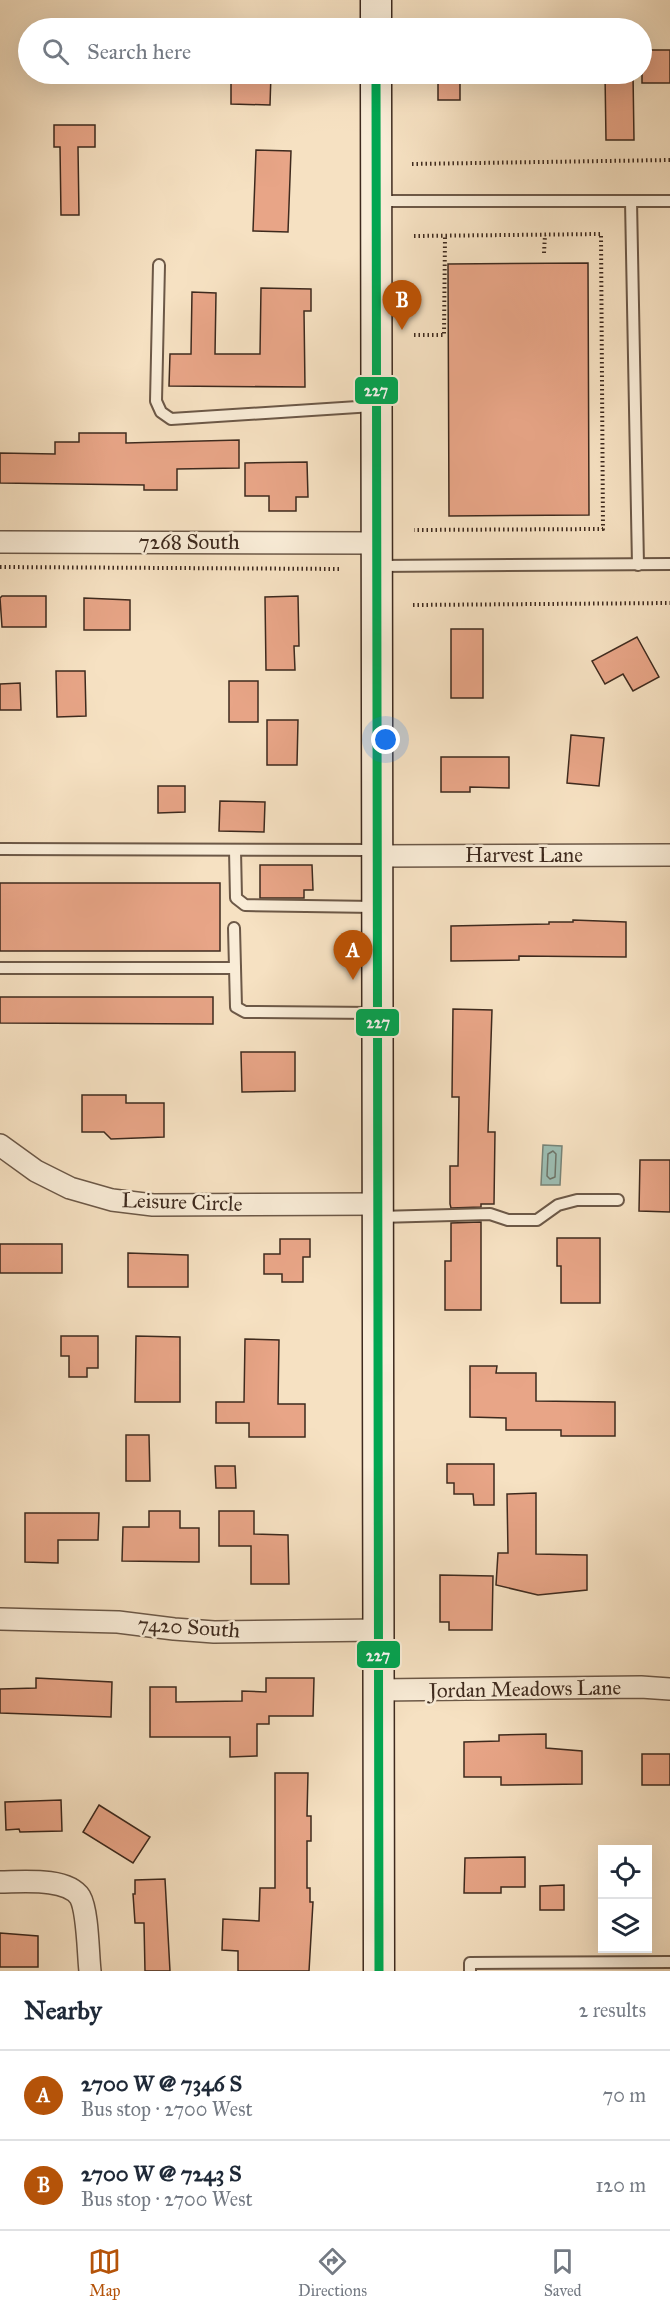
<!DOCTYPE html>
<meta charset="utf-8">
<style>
:root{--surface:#fff;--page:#f2f2f3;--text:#1f2937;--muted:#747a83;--line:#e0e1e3;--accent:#b45309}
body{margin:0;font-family:"IM FELL Great Primer",serif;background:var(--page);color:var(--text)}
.controls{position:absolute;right:18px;bottom:18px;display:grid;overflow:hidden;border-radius:0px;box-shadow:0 6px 24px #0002}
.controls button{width:54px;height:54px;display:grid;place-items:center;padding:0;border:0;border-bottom:2px solid var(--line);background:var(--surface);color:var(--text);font:30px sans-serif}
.you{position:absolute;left:386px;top:740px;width:21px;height:21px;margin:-15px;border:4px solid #fff;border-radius:50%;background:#1a73e8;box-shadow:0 0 0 9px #1a73e833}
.badge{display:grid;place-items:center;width:39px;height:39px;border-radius:50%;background:var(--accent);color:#fff;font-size:20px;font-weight:700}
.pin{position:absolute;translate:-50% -50px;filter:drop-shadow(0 2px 3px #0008)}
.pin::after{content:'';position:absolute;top:32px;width:21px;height:18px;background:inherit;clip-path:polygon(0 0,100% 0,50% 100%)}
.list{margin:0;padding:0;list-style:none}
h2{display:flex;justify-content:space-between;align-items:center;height:78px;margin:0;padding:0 24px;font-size:26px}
h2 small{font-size:20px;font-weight:400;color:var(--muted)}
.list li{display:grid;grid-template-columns:39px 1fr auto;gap:18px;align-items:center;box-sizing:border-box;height:90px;padding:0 24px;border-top:2px solid var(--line)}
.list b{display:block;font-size:22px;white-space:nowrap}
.list p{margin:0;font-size:20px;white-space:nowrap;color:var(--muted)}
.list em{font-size:20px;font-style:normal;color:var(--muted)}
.icon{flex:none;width:33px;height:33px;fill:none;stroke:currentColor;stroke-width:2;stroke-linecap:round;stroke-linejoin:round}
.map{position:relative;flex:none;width:670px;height:1971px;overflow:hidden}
.search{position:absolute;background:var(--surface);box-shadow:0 6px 24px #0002;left:18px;right:18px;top:18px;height:66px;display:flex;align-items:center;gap:15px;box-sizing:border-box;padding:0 21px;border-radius:33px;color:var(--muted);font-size:22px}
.sheet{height:258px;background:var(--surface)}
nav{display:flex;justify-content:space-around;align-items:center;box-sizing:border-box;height:84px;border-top:2px solid var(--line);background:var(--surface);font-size:16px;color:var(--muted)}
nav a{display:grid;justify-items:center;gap:3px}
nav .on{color:var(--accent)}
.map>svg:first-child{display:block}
.water{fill:#9dbeb3;stroke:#778377;stroke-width:1.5}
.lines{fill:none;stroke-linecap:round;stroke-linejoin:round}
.shore{stroke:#6e7468;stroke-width:1.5}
.building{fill:#e8a587;stroke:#3e2a1e;stroke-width:1.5}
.service-casing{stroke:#6c5847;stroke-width:14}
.minor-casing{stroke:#6c5847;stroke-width:24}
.secondary-casing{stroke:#3e2a1e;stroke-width:33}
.path{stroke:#3e2a1e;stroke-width:4;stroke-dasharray:1.5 3;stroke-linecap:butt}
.service{stroke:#f9ecd7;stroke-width:10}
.minor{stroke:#f9ecd7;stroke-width:21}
.secondary{stroke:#f9ecd7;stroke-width:30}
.bus-1-casing{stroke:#f9ecd7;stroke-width:14}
.bus-1{stroke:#00a651;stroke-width:9}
.labels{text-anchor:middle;stroke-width:5;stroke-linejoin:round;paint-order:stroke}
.street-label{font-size:21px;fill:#3e2a1e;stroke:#f9ecd7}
.line-badge{stroke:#f9ecd7;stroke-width:2}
.badge-label{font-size:16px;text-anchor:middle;font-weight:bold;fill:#fff}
</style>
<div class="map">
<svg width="670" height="1971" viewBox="0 0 670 1971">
<rect width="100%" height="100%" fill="#f6e1c2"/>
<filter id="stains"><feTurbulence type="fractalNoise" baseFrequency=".00333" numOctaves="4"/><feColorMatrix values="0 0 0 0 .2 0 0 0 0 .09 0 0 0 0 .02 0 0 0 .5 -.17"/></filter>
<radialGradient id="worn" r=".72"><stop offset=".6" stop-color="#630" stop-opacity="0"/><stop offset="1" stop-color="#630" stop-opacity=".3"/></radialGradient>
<path class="water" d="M543 1145 562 1146 560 1185H541Z"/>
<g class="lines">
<path class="shore" d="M553 1151 556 1154 555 1177 550 1179 547 1176 548 1154Z"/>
</g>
<g class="building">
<rect x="642" y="50" width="28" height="33"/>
<path d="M231 74H271L270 105 231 104Z"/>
<rect x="438" y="74" width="22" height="26"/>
<path d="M605 74H633L634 140H606Z"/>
<path d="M54 125H95V147H78L79 215H61L60 147H54Z"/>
<path d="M256 150 291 151 288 232 253 231Z"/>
<path d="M588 263 589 515 449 516 448 264Z"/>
<path d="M261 288 311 289V311H304L305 387 169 386 170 354H191L192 292 216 293 215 354H260Z"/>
<path d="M79 433H126V443L239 440V468L177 469V490H144V485L0 483V453L55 454V442H79Z"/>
<path d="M307 462 308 497H296V511H269V496H245V463Z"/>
<path d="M2 596H46V627H2L0 598Z"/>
<path d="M298 596 299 646H294L295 670H266L265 597Z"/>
<path d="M84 598 130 600V630H84Z"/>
<rect x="451" y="629" width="32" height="69"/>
<path d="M637 637 659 677 633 691 623 674 605 684 592 661Z"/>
<path d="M56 671H85L86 716 57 717Z"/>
<rect x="229" y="681" width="29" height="41"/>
<path d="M20 683 21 710H0V684Z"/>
<path d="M267 720H298L297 765H267Z"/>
<path d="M571 735 604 738 599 786 567 783Z"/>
<path d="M441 757H509V788L470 787V792H441Z"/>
<path d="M158 786H185V812L158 813Z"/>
<path d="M220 801 265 802 264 832 219 831Z"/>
<path d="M260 865H312L313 890H304V898H260Z"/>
<rect x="0" y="883" width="220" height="68"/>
<path d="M573 920 626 922V957L519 956V960L451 961V926L549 924V922H573Z"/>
<path d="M0 997H213V1024L0 1023Z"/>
<path d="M453 1009 492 1010 488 1132H495L494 1204H481V1207L451 1208 450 1204V1166H458L459 1097H452Z"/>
<path d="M241 1052H295V1091L242 1092Z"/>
<path d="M82 1095H126V1103H164V1137L111 1139 104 1132H82Z"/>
<path d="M640 1160H670V1212L639 1211Z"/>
<path d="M481 1222V1310H445V1261H451V1223Z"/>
<path d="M557 1238H600V1303H561V1266H557Z"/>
<path d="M280 1239H310V1257H303V1282H282V1274H264V1254H280Z"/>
<rect x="0" y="1244" width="62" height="29"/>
<path d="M128 1253 188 1255V1287H128Z"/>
<path d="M61 1336H98V1368H87V1377H69V1356H61Z"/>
<path d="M136 1336 180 1337V1402H135Z"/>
<path d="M245 1339 279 1340 278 1404H305V1437H249V1423H216V1402H244Z"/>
<path d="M470 1366H497L496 1373H536V1401L615 1402V1436H561V1430H506V1418L470 1417Z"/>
<path d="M126 1435H149L150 1481H126Z"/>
<path d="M447 1464H494V1505H474L473 1494H454V1483H447Z"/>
<path d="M215 1466H235L236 1488H216Z"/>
<path d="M536 1493V1554L587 1555V1590L538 1595 496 1585 498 1553H508L507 1494Z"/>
<path d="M149 1511H180V1528H199V1562L122 1561 123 1527H149Z"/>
<path d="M219 1511H254V1534L288 1535 289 1584H251V1546H219Z"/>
<path d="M25 1513H99L98 1540H58V1563L25 1562Z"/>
<path d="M440 1575 493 1576 492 1630H449V1622H440Z"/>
<path d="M36 1678 112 1682 111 1717 0 1713V1689L36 1688Z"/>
<path d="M266 1678H314L313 1716H269V1724H257V1756L230 1757V1737H150V1687H176V1702L242 1701V1691L266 1692Z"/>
<path d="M546 1734V1748L582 1751V1784L501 1785V1777H464V1742L499 1741V1735Z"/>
<rect x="642" y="1754" width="28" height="31"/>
<path d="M275 1773H308L307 1816H311V1841H307V1888H310V1902H313L309 1971H238V1951L222 1950 223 1919 259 1921 260 1888H275Z"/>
<path d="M61 1800 62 1831 20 1832 19 1829 6 1830 5 1802Z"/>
<path d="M99 1805 150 1837 133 1863 83 1832Z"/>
<path d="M525 1857V1887H501V1893H464L465 1858Z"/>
<path d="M165 1879 170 1971H145L144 1923H135L133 1894H135V1880Z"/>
<path d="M564 1885V1910H540V1886Z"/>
<path d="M0 1933 38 1936V1967H0Z"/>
</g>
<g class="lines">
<defs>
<g id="service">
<path d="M379 201H670"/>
<path d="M631 201 638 565"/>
<path d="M159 265 156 401 161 412 171 419 373 406"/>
<path d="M378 566 670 564"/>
<path d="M0 849 375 850"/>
<path d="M235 850 236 898 245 905 375 907"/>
<path d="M234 928 236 1007 245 1012H258L375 1013"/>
<path d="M0 968H235"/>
<path d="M379 1217 490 1214 508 1220H537L558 1205 577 1200H618"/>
<path d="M470 1971V1963L670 1962"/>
</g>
<g id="minor">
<path d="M0 542 378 543"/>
<path d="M378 856 670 855"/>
<path d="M0 1145 36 1171 70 1188 112 1200 153 1205 378 1204"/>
<path d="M0 1619 118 1622 174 1629 214 1632 379 1630"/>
<path d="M379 1690 641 1687 670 1689"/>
<path d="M0 1882C21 1882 67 1877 80 1897 88 1911 88 1954 90 1971"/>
</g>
<g id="secondary">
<path d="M376 0V28"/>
<path d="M376 74 379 1971"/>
</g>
</defs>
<use href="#service" class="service-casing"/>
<use href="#minor" class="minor-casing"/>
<use href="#secondary" class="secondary-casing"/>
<g class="path">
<path d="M412 164 670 160"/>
<path d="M414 236 601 234 603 529 414 530"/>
<path d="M544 253 545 235"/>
<path d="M414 335H444L445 236"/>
<path d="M0 567 341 569"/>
<path d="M413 605 670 603"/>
</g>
<use href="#service" class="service"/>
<use href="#minor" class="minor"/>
<use href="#secondary" class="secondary"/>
<defs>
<path id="bus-1" d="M376 74 379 1971"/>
</defs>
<use href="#bus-1" class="bus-1-casing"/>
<use href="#bus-1" class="bus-1"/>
</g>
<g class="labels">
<g class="street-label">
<text x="189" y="549">7268 South</text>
<text x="524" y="862">Harvest Lane</text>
<text transform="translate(182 1202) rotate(2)" y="7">Leisure Circle</text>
<text transform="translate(189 1627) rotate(4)" y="7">7420 South</text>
<text transform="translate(525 1689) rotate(-1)" y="7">Jordan Meadows Lane</text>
</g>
</g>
<g class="line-badge">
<rect x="354" y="376" width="45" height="29" rx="6" fill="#00a651"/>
<rect x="355" y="1008" width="45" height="29" rx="6" fill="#00a651"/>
<rect x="356" y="1640" width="45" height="29" rx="6" fill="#00a651"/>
</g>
<g class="badge-label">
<text x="376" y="396">227</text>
<text x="378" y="1028">227</text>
<text x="378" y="1661">227</text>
</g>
<rect width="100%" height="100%" filter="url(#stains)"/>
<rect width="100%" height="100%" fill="url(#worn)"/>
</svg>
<div class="controls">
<button><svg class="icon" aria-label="locate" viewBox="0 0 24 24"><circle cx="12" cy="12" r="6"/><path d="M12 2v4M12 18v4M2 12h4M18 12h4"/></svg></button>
<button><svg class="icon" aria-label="layers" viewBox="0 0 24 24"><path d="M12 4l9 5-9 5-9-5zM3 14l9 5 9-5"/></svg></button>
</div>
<div class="you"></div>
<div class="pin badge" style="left:353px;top:980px">A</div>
<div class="pin badge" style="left:402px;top:330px">B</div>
<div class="search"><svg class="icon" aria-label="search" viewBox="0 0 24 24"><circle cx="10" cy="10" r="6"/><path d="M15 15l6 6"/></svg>Search here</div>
</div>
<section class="sheet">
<h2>Nearby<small>2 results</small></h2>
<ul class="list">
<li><span class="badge">A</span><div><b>2700 W @ 7346 S</b><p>Bus stop · 2700 West</p></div><em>70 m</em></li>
<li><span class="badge">B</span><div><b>2700 W @ 7243 S</b><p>Bus stop · 2700 West</p></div><em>120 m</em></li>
</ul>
</section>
<nav>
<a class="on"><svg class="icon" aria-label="map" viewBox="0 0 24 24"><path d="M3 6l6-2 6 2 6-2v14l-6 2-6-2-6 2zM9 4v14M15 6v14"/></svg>Map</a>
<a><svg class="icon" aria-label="directions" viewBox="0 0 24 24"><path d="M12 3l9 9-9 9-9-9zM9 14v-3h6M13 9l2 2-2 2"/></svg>Directions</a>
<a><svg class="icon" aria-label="saved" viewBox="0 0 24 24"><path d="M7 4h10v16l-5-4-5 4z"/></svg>Saved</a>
</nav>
